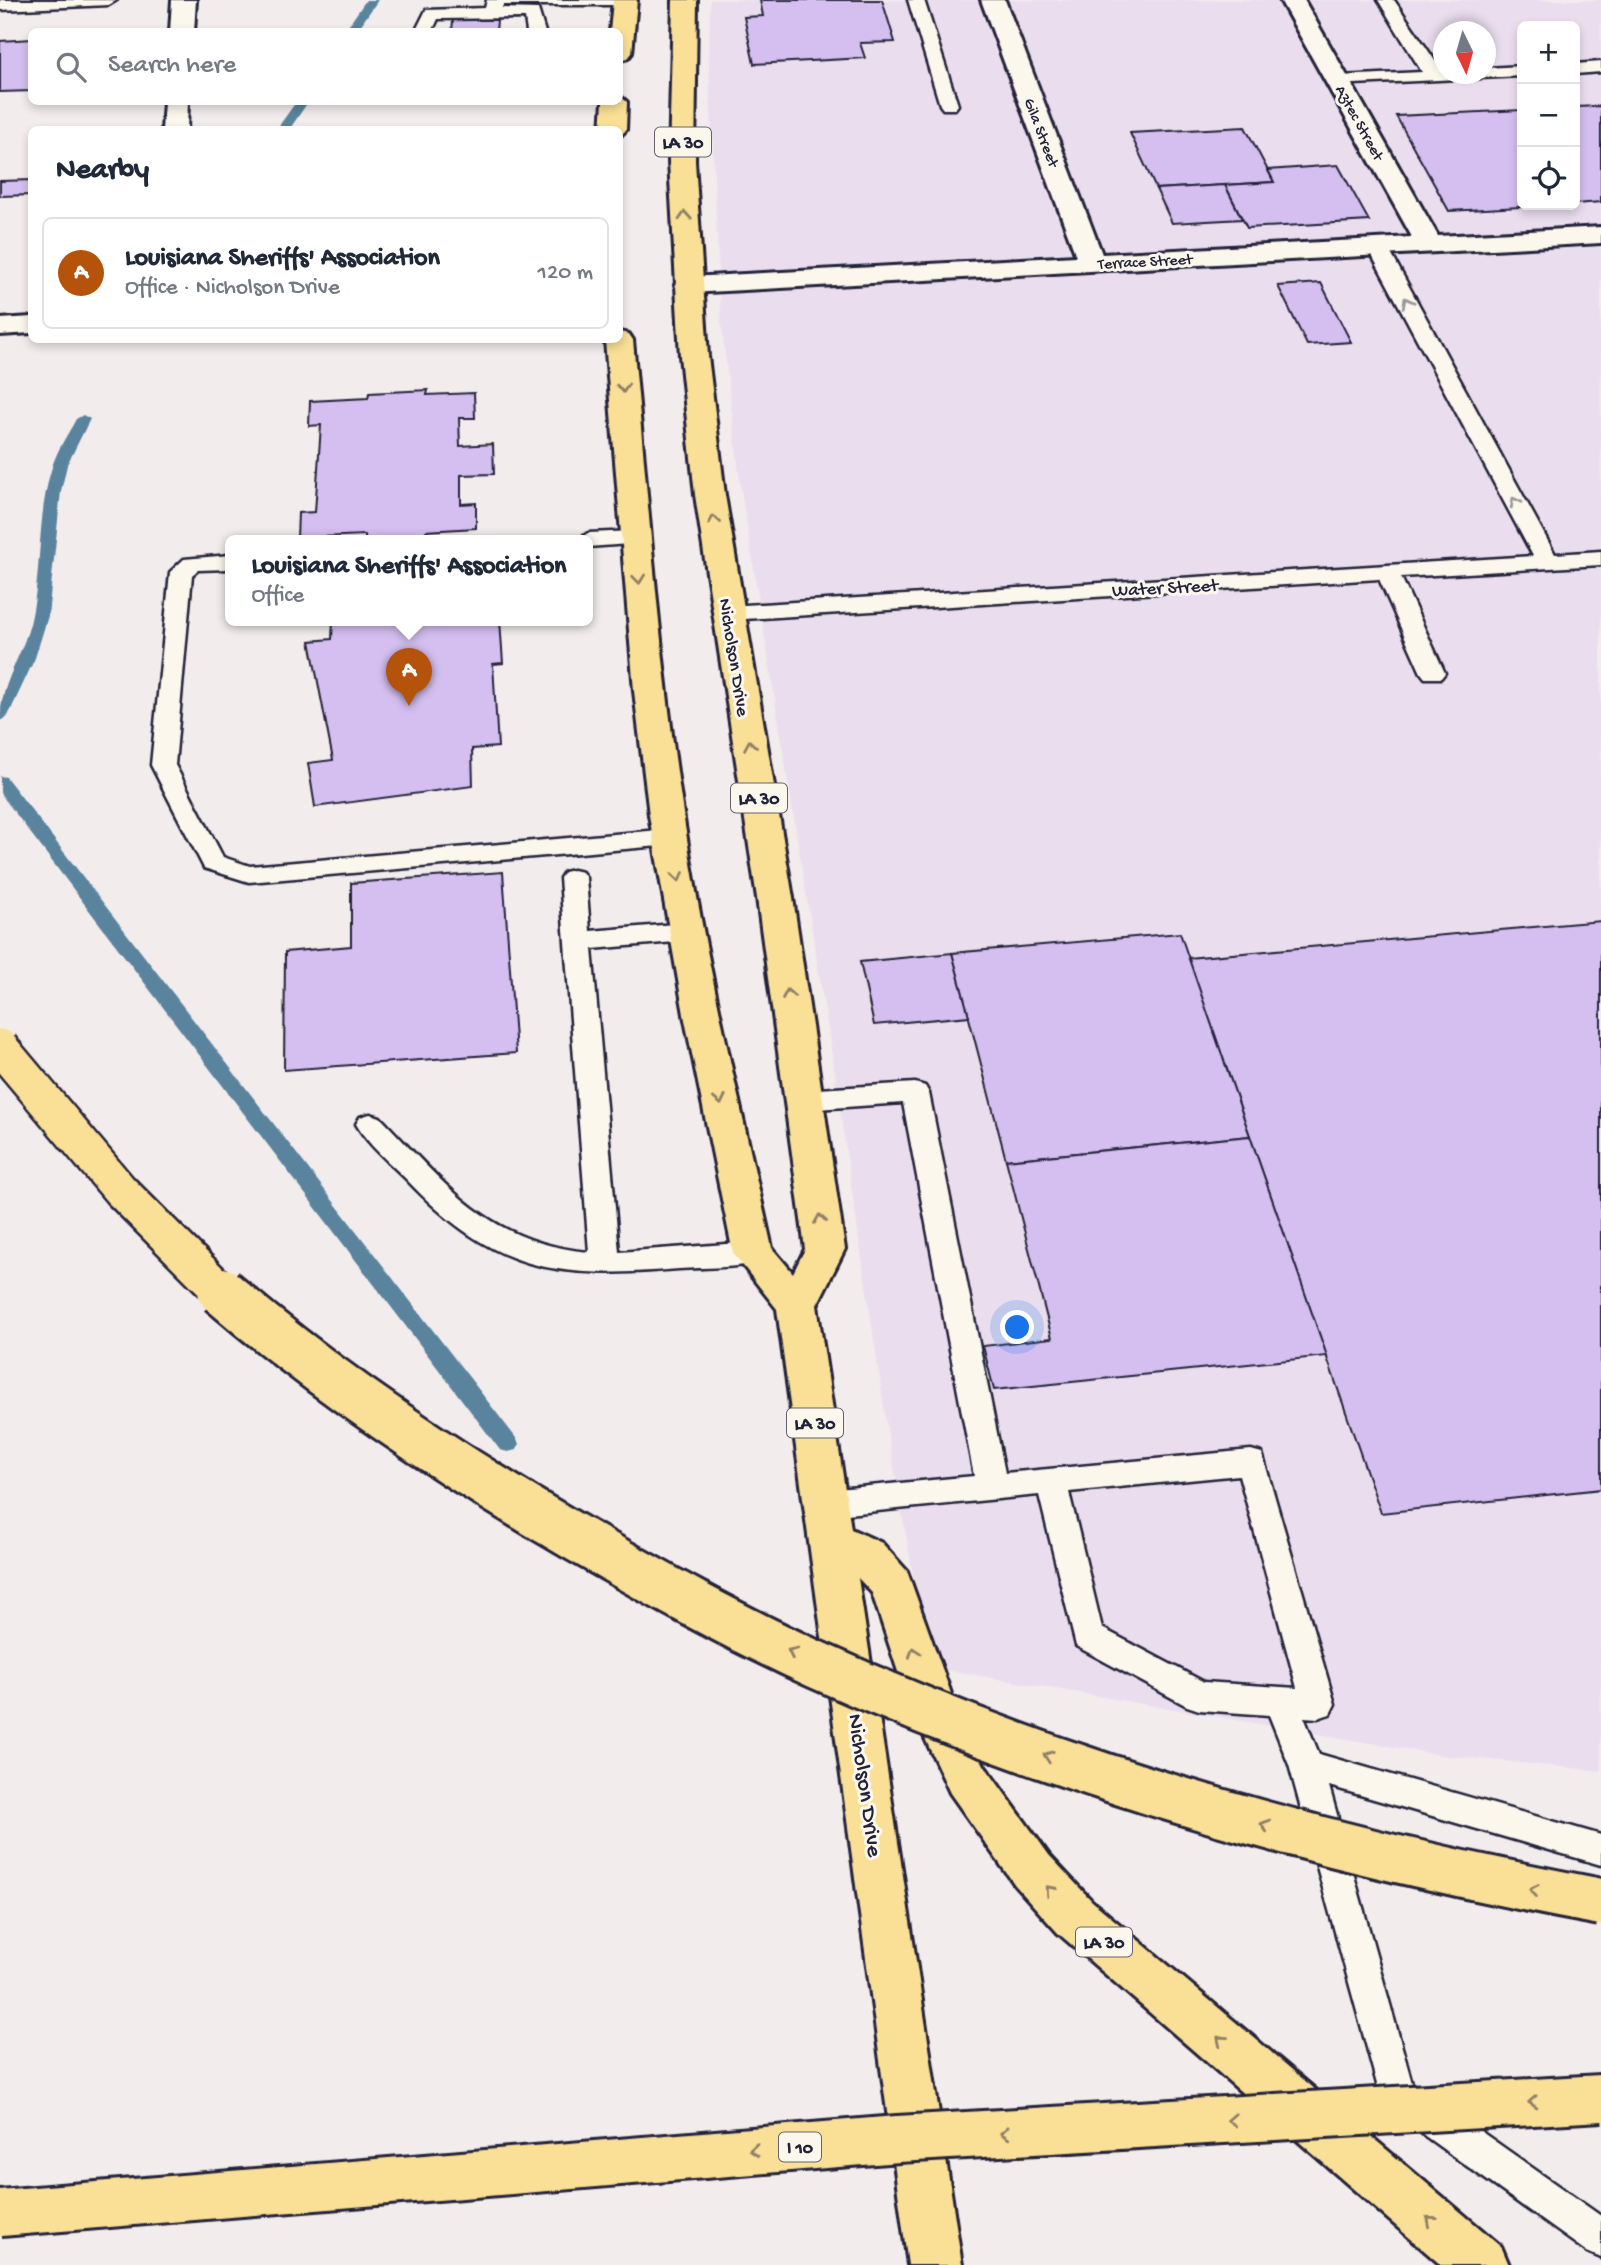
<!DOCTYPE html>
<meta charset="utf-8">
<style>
:root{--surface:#fff;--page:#f2f2f3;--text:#1f2937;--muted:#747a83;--line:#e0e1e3;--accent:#b45309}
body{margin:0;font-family:"Gochi Hand",sans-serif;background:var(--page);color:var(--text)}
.controls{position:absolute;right:21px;top:21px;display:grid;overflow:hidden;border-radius:10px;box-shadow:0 4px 10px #0003}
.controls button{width:63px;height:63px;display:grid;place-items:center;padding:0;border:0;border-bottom:2px solid var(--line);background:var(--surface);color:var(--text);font:35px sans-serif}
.compass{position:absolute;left:1433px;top:21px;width:63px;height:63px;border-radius:50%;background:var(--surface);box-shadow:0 4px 10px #0003;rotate:175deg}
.you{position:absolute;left:1018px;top:1328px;width:24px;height:24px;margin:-18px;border:5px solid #fff;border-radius:50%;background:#1a73e8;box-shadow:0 0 0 10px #1a73e833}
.badge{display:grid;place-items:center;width:46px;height:46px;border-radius:50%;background:var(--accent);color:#fff;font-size:23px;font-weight:700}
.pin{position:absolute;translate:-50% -58px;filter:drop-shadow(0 2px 4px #0008)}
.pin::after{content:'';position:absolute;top:37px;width:24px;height:21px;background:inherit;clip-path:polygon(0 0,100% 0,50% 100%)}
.popup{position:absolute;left:225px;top:535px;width:368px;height:91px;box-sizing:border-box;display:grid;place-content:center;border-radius:10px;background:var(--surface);filter:drop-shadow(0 2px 5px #0005);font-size:23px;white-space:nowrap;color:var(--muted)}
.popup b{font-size:26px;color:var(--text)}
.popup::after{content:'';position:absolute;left:50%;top:100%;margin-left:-14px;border:14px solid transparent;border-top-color:var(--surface)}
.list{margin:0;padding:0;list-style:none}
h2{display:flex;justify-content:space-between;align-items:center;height:91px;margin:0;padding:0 28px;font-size:30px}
h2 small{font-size:23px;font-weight:400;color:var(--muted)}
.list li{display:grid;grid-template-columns:46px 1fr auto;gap:21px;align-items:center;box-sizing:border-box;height:112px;margin:0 14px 14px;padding:0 14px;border:2px solid var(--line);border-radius:10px}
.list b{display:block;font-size:26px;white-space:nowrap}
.list p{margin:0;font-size:23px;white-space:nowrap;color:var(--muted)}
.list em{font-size:23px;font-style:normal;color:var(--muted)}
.icon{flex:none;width:38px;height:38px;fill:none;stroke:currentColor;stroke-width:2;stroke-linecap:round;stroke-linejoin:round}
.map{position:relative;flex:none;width:1601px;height:2265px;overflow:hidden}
.search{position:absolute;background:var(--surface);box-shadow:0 4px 10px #0003;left:28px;top:28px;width:595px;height:77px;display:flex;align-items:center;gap:18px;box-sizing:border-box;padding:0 24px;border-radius:10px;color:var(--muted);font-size:26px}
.panel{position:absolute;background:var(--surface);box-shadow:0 4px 10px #0003;left:28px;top:126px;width:595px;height:217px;border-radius:10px}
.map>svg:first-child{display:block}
.built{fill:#eadeee;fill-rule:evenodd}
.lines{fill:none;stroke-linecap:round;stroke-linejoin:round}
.stream{fill:#5a849e;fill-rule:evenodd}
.building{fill:#d4bff0;stroke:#22223b;stroke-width:2}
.service-casing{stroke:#22223b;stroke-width:5}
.minor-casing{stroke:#22223b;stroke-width:6}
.primary-casing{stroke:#22223b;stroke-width:6}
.service{fill:#fbf7ec;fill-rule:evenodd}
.minor{fill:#fbf7ec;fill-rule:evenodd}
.primary{fill:#fadf96;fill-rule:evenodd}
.motorway-bridge-far1-casing{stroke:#22223b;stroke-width:40;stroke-linecap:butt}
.motorway-bridge-casing{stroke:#22223b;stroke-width:52;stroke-linecap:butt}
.motorway-bridge-far1{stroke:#fadf96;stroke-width:35}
.motorway-bridge{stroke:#fadf96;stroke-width:46}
.oneway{stroke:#8e8068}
.oneway2{stroke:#99979c}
.labels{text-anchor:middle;stroke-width:6;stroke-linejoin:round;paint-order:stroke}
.far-street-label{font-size:16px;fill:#22223b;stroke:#fbf7ec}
.shield{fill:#fbf7ec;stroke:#636270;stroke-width:2}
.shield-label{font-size:18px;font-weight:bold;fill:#22223b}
.street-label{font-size:19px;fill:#22223b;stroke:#fbf7ec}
.near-street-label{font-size:23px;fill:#22223b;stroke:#fbf7ec}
</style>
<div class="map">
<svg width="1601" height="2265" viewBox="0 0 1601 2265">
<rect width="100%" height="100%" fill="#f3eced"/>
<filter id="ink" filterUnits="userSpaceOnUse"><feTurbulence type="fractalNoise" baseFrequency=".0143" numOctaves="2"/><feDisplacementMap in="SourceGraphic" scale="14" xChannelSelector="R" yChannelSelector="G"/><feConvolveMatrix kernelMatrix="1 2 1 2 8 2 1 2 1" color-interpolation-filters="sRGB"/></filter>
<g filter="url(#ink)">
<path class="built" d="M710 0H1601V1771L1440 1755 940 1669 916 1592 886 1422 832 1055 740 483 721 320 709 73ZM1522 26H1575V205H1522ZM1444 32H1486V74H1444Z"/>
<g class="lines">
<g class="stream">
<path d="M366 0H378L356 32H344Z"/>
<path d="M296 102H308L289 130H276Z"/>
<path d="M83 415 90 419 67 465 61 491 48 616 35 658 8 716 0 721C0 682 25 653 32 615 42 567 37 514 52 467 57 450 68 434 76 419Z"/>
<path d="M0 776 6 777 516 1438 519 1444 516 1450 508 1452 500 1450 0 793Z"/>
</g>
</g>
<g class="building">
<path d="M760 0H882L895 42 860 43 865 58 754 64 744 17 763 16Z"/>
<path d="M453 20H497L496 32H452Z"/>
<path d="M32 39V91L0 92V41Z"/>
<path d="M1601 106V202L1575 204V107Z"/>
<path d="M1522 110V205H1557L1449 211 1396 116Z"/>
<path d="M1245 127 1274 182 1156 189 1130 133Z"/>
<path d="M1338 165 1369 221 1247 228 1225 185 1274 182 1268 170Z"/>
<path d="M32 180V195L0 196V181Z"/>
<path d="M1225 185 1242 219 1172 223 1156 189Z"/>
<path d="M1321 283 1351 342 1307 345 1278 286Z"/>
<path d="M428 390 427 395 474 393 475 418H459L460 446 493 444 494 474 461 475V504L476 503V528L426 531 425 538 365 540V535L297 538 298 513 315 512 321 425 309 426 310 401 368 398 369 393Z"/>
<path d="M333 620H500L503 663 493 664 498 747 472 749 473 786 315 807 308 763 333 760 310 641 332 639Z"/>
<path d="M503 872 516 1053 284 1070 285 952 351 946V883Z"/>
<path d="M1601 921V1489L1381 1513 1188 958Z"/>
<path d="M1180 933 1250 1136 1006 1160 952 953Z"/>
<path d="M952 953 969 1016 874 1025 860 962Z"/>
<path d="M1250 1136 1327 1356 994 1390 983 1346 1052 1338 1006 1160Z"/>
</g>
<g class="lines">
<defs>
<g id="service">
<path d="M0 0H117L109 5 0 10Z"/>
<path d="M487 0H633L625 5H503L502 8 538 9 545 32H527L525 18 438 19 432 32H415L426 10 485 8Z"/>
<path d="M908 0H924L958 105 955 109H943L940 105Z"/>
<path d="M1378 0H1394L1444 74H1486V68L1522 66V76L1333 85 1330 81 1339 76 1422 72Z"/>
<path d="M1601 62V72L1575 74V64Z"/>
<path d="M1378 242 1388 248 1555 554 1601 551V565L1401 577 1445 673 1441 678H1425L1421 673 1379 579 729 620 718 613 729 606 1533 556 1368 248Z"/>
<path d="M635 531 646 538 643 543 588 547V540H577L588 533Z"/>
<path d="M230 555V569L198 570 192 575 175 765 223 857 250 866 671 829 680 831 684 837 680 843 671 845 249 882 204 868 151 765 170 572 184 559Z"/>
<path d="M573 870 582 872 586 878 590 931 687 923 696 926 700 932 696 938 687 941 592 949 619 1252 753 1242 763 1245 768 1253 763 1261C737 1269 706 1267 679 1269 555 1279 495 1273 406 1179 389 1162 368 1145 356 1124L360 1117 370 1114 380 1117C446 1185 488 1243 589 1252L560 878 564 872Z"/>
<path d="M915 1083 925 1086 929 1093 1005 1473 1251 1450 1262 1453 1335 1704 1330 1714 1318 1718 1304 1717 1319 1754 1601 1835V1865L1329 1786 1412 2083 1601 2216V2258L1587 2252 1383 2106 1289 1765 1269 1715 1199 1710 1187 1706 1076 1646 1039 1495 827 1516 816 1512 811 1503 816 1494 827 1490 974 1476 903 1103 802 1110 792 1107 788 1100 792 1093 802 1090ZM1239 1475 1297 1688 1204 1682 1102 1628 1069 1492Z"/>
</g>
<g id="minor">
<path d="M172 0H196L194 32H170Z"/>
<path d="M981 0H1005L1102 254 1412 237 1280 0H1304L1438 236 1601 227V243L689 293 679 291 675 285 679 279 689 277 1076 256Z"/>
<path d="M164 102H188L187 130H162Z"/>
<path d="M32 317V333L0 335V319Z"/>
</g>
<g id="primary">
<path d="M613 0H637L632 53 628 58 620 60V32H610Z"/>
<path d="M673 0H697L695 161 708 356 725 495 793 898 845 1249 817 1305 851 1529 882 1543 907 1571 953 1699 984 1765 1049 1855 1092 1901 1501 2246 1509 2265H1441L1058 1933 1015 1885 950 1793 907 1699 872 1593 858 1578 962 2265H908L777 1309 733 1253 685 1020 649 815 634 691 605 340H620V332L629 334 633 340C648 498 659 656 683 813 705 959 740 1104 772 1248L793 1273 805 1249 757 898 695 495 680 356 669 161Z"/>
<path d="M620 96 627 102 626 130 620 136V130H601L603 102H620Z"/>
</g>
</defs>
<use href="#service" class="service-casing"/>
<use href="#minor" class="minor-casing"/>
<use href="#primary" class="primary-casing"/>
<use href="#service" class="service"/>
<use href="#minor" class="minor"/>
<use href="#primary" class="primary"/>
<defs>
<path id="motorway-bridge-far1" d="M0 1047 120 1190 223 1293"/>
<g id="motorway-bridge">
<path d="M221 1291C330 1385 449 1464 573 1536 653 1582 733 1627 817 1665 1067 1778 1332 1852 1601 1902"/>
<path d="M0 2213 898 2139 1601 2098"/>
</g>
</defs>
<use href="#motorway-bridge-far1" class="motorway-bridge-far1-casing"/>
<use href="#motorway-bridge" class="motorway-bridge-casing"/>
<use href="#motorway-bridge-far1" class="motorway-bridge-far1"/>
<use href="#motorway-bridge" class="motorway-bridge"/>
</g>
<defs><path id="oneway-chevron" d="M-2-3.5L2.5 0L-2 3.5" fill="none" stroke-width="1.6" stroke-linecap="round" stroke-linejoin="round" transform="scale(1.75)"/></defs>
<g class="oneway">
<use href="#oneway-chevron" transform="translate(685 216) rotate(-93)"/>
<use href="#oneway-chevron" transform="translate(623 388) rotate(86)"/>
<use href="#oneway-chevron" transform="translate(714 520) rotate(-99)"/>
<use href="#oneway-chevron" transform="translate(639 579) rotate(84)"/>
<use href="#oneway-chevron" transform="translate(750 745) rotate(-99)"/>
<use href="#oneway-chevron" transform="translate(678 877) rotate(81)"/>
<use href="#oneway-chevron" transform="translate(788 994) rotate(-100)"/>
<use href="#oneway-chevron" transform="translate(720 1100) rotate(78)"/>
<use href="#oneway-chevron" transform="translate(820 1219) rotate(-99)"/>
<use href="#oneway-chevron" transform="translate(792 1652) rotate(-154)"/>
<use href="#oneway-chevron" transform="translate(914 1652) rotate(-109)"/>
<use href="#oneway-chevron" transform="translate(1048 1756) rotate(-161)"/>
<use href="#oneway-chevron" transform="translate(1265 1825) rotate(-164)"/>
<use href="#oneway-chevron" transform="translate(1050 1890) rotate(-132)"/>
<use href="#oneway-chevron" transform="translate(1534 1890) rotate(-170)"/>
<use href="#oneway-chevron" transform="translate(1221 2040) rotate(-140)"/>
<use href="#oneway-chevron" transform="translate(1533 2102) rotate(177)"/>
<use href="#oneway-chevron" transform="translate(1232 2120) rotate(177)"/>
<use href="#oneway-chevron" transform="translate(1005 2133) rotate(177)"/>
<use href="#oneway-chevron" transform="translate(754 2150) rotate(176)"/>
<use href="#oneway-chevron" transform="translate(1430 2220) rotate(-139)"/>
</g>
<g class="oneway2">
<use href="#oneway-chevron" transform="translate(1407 302) rotate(-118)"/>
<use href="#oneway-chevron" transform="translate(1515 502) rotate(-118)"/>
</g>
</g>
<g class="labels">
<g class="far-street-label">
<text transform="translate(1361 122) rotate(61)" y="6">Aztec Street</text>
<text transform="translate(1043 132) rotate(69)" y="6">Gila Street</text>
<text transform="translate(1145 260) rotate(-3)" y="6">Terrace Street</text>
</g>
<g class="shield">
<rect x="655" y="127.5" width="56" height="29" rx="5"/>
<rect x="731" y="783.5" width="56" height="29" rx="5"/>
<rect x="787" y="1408.5" width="56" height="29" rx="5"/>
<rect x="1076" y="1927.5" width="56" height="29" rx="5"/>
<rect x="779" y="2132.5" width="42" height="29" rx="5"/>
</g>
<g class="shield-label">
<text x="683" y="148">LA 30</text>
<text x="759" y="804">LA 30</text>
<text x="815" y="1429">LA 30</text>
<text x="1104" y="1948">LA 30</text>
<text x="800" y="2153">I 10</text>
</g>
<g class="street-label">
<text transform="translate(1165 586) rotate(-3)" y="7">Water Street</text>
<text transform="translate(736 657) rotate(81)" y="7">Nicholson Drive</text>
</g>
<g class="near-street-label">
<text transform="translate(867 1785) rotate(82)" y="8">Nicholson Drive</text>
</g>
</g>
</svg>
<div class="controls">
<button>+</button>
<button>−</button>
<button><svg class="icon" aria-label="locate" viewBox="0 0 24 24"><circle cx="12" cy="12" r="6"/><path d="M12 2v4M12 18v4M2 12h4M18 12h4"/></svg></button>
</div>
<svg class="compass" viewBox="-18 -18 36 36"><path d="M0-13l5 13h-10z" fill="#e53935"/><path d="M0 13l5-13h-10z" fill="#747a83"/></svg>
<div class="you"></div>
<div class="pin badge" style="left:409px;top:706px">A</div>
<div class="popup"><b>Louisiana Sheriffs' Association</b>Office</div>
<div class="search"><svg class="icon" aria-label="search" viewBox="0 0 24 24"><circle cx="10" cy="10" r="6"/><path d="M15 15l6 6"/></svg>Search here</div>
<section class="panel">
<h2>Nearby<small></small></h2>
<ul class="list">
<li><span class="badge">A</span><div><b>Louisiana Sheriffs' Association</b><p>Office · Nicholson Drive</p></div><em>120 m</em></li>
</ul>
</section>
</div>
